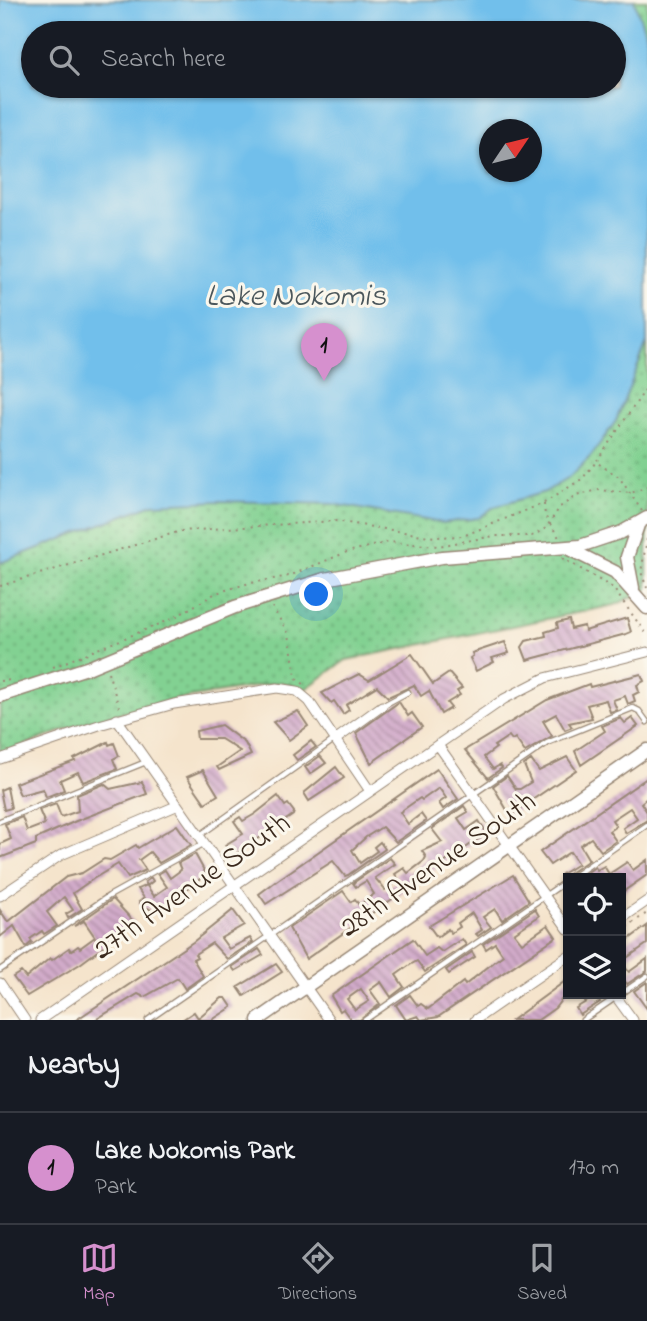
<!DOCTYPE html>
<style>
:root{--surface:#171b24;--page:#242831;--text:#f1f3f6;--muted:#9ea1a6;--line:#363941;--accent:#d690ce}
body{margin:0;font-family:"Indie Flower",sans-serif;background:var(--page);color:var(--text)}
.controls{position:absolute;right:21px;bottom:21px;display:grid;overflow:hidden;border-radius:0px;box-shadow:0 2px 5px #0004}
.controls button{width:63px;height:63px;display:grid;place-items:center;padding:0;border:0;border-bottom:2px solid var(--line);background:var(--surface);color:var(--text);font:35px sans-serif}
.compass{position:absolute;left:479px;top:119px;width:63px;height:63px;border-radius:50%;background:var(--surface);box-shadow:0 2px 5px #0004;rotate:55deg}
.you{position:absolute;left:317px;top:595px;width:24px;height:24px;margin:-18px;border:5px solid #fff;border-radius:50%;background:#1a73e8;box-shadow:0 0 0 10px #1a73e833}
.badge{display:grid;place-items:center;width:46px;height:46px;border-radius:50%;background:var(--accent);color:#111;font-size:23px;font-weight:700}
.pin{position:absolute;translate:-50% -58px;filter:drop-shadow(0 2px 4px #0008)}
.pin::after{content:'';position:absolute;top:37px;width:24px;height:21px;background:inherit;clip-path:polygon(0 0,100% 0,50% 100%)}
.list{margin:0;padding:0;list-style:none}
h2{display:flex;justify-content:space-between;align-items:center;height:91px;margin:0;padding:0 28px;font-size:30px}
h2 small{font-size:23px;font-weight:400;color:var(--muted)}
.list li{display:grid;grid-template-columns:46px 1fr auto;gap:21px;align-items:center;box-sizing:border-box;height:112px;padding:0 28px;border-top:2px solid var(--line)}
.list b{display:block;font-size:26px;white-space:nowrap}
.list p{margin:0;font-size:23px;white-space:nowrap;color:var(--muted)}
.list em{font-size:23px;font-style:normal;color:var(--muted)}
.icon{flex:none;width:38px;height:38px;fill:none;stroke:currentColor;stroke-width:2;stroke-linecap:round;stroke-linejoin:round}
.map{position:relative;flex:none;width:647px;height:1020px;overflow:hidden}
.search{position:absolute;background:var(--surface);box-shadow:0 2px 5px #0004;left:21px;right:21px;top:21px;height:77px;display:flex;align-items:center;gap:18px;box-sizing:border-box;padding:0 24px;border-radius:38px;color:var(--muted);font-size:26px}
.sheet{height:203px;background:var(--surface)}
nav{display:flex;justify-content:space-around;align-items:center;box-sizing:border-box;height:98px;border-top:2px solid var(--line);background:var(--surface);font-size:19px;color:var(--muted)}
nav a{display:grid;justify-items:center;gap:4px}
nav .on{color:var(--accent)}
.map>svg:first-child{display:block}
.park{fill:url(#park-dots);stroke:#5e7e58;stroke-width:2;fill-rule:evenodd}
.water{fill:#71bfeb;stroke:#567484;stroke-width:2;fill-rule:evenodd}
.building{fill:url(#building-back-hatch);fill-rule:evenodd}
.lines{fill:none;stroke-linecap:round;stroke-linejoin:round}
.lane-casing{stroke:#988775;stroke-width:7}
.street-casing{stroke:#988775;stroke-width:11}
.secondary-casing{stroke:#988775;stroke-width:15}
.path{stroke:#988775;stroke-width:2;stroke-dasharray:2 5;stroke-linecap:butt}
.lane{stroke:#fff;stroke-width:4.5}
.street{stroke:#fff;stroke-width:9}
.secondary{stroke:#fff;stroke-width:12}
.labels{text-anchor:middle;stroke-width:6;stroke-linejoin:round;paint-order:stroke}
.street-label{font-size:30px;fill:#3b2a1e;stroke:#fbf7ec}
.water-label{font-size:32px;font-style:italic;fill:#4b575c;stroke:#fbf7ec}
</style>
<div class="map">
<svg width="647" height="1020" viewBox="0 0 647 1020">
<defs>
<pattern id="park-dots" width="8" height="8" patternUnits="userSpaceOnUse" patternTransform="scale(1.75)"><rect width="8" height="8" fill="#82d192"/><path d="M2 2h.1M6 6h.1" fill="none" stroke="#6caa77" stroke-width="1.8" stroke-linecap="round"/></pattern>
<pattern id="building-back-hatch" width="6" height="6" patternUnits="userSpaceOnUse" patternTransform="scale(1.75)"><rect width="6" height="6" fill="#d2abca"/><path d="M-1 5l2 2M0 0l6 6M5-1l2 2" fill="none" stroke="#ac8ba3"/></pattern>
</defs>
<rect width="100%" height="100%" fill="#fbf7ec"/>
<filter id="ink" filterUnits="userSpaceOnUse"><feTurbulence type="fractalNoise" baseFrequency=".0143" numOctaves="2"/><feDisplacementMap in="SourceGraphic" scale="14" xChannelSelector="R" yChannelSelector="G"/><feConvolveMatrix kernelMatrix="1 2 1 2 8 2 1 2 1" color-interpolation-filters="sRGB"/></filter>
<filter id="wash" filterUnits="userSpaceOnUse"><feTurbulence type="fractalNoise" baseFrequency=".00686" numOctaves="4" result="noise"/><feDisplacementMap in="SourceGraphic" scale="28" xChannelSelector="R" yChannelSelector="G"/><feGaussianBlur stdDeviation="1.57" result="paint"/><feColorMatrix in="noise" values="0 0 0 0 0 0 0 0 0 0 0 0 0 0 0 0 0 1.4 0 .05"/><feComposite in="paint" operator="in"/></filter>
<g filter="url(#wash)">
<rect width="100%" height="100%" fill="#f5e4cc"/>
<path class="park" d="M0 0H647V590L615 605 346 660 304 690 281 682 169 701 89 721 0 754ZM33 33H614V86H33ZM490 130H532V172H490Z"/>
<path class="water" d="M0 0H634L647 38V343L616 421 591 456 570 477 545 492 494 507 479 518 443 523 332 504 221 501 153 504 0 563ZM33 33H614V86H33ZM490 130H532V172H490Z"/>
<g id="blocks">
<g class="building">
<path d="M627 618 631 632 626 634 527 660 522 647 526 641 546 636 545 632 558 628 557 623 569 620 571 629 584 626 585 631Z"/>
<path d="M505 642 509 653 492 658 494 662 476 671 470 658 473 656 472 653Z"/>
<path d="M412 654 433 684 449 673 462 688 457 691 460 695 447 703 451 708 441 714 429 691 421 696 414 685 388 697 377 686 346 705 349 710 343 714 334 701 331 703 322 693 359 674 369 680Z"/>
<path d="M641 674 644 681 637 685 639 692 633 695 635 701 628 704 625 696 613 700 617 710 610 712 606 700 587 705 592 718 569 723 572 727 565 730 556 714 543 721 552 736 525 752 515 738 512 740 509 736 494 746 496 748 484 757 493 769 500 765 502 768 488 778 465 750 547 700 589 684 590 687Z"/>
<path d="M399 702 408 716 412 713 422 727 371 763 356 733Z"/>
<path d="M298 711 308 726 289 740 273 722Z"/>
<path d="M621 718 625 723 632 718 638 726 581 765 575 751 605 731 602 726Z"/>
<path d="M221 725 245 743 251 755 219 770 217 767 240 751 221 739H197L196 731Z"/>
<path d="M311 741 316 747 297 760 293 755Z"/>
<path d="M108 742 109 745 114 743 119 756 113 759 117 769 83 782 78 772 60 780 64 790 46 797 43 789 20 795 15 783 75 761 74 759Z"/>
<path d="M320 756 326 763 310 774 305 767Z"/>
<path d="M567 757 576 770 510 815 493 786 507 776 516 789H520L531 782 524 765 531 760 539 771Z"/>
<path d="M336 767 344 778 309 801 304 793Z"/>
<path d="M437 769 458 799 443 809 439 803 446 798 439 788 422 800 420 798 400 812 408 824 421 814 426 821 396 842 382 827 366 837 352 850 360 863 377 851 374 847 380 842 385 849 348 875 345 876 333 861 266 904 259 894 275 882Z"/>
<path d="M203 770 218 795 205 803 187 777Z"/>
<path d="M647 778V798L641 803 647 812V820L626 833 623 828 637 818 630 808 612 820 616 826 609 831 616 841 601 851 591 838 580 845 589 860 564 877 562 874 578 864 570 852 550 865 540 852Z"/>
<path d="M142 782 147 794 76 821 36 839V844L0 858V844L11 839 5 824 22 817 27 831 45 824 39 810 56 804 61 817 78 811 77 795 104 784 110 789Z"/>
<path d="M7 787 11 808 4 810 0 790Z"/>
<path d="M278 796 285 806 288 804 294 812 293 815 233 856 225 845 243 834 234 821 240 817 243 821 255 814Z"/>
<path d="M464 806 468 812 458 818 466 830 479 821 487 833 306 959 289 928 343 891 351 902 355 899 359 905 374 894 366 881 356 887 353 883 390 858 395 864 375 878 385 890 399 880 395 874 404 868 408 873 424 861 426 857 422 851 442 842 432 829Z"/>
<path d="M177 825 191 845 159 863 150 852 139 860 146 870 128 878 118 864 93 879 73 893 82 909 68 918 66 914 73 910 64 897 47 912 57 926 44 934 42 931 30 939 32 942 26 947 14 926 0 937V910L8 922 66 877 82 873 104 859 110 860 136 845 138 848Z"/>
<path d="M195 854 206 874 167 905 154 912 148 908 145 910 139 902 144 898 138 889 147 885 145 882 151 878 153 881 147 886 154 896 167 887 158 874 165 870 170 878 181 870 178 863Z"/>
<path d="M647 860V875L621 893V878H579L595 867 597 870 604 866 609 874 627 862 633 870Z"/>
<path d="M513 875 529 901 502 920 495 909 483 917 491 927 478 936 476 934 482 930 472 913 458 923 460 927 451 933 448 929 437 937 429 926Z"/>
<path d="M113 899 135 923 80 964 27 996 13 977 21 972 26 978 50 958 52 960 69 948 71 951 78 946 80 948 95 937 84 921 74 926Z"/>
<path d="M535 909 539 916 514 933 522 943 548 925 556 937 438 1017 421 1020 418 1016 406 1020 396 1005 410 995 418 1006 421 1004 428 1009 463 982 465 985 503 955 495 943 486 949 483 944Z"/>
<path d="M233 910 244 925 221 938 229 949 250 938 253 942 227 959 212 943 195 954 197 957 193 959 203 976 185 989 178 978 144 997 138 994 95 1020H76L193 942Z"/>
<path d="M647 926V944L621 962 629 972 647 959V971L627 984 621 976V945Z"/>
<path d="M413 939 425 956 437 948 442 952 462 939 466 945 425 972 417 961 410 965 396 975 404 987 391 997 381 982 370 990 380 1004 360 1020H351L343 1009 340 1011 331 996ZM361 989 369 1001 355 1010 347 999Z"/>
<path d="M259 949 263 955 235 971 232 967Z"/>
<path d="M472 952 475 957 449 974 446 970Z"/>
<path d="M276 964 282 972 244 996 238 987Z"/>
<path d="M568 979V991L555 1008 538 1020H512Z"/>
<path d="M647 982V1009L634 991Z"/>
<path d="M596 996 600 1002 580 1015 576 1008Z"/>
<path d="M222 998H226L232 1007 212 1020H182L194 1012 198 1018Z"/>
</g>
</g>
</g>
<g filter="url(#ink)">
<use href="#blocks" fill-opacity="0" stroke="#988775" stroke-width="2"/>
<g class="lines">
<defs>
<g id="lane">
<path d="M382 706 408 692"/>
<path d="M0 821 146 762"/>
<path d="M199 836 334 740"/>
<path d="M571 878 647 825"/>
<path d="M0 970 109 896 203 844"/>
<path d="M148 1020 547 743 633 708 639 711 647 722"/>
<path d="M365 1020 568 880"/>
<path d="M583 1020 647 976"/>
</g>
<g id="street">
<path d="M117 719 329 1020"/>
<path d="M335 740 382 706"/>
<path d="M438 745 568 929"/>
<path d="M0 759 99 725 174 704 277 688 297 691 309 701 370 791"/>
<path d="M0 896 61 855 176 806"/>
<path d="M621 919 647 901"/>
<path d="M0 983 25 1020"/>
<path d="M614 994 633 1020"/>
<path d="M40 1020 504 699 545 678 647 652"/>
<path d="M475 1020 568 956"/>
</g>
<g id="secondary">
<path d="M569 549 615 572 647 608"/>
<path d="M633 588 627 557 638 525"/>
<path d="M0 696 90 667 235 607 325 579 442 557 580 546 622 532 647 518"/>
<path d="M258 1020 647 750"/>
</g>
</defs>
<use href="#lane" class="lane-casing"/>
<use href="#street" class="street-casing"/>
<use href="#secondary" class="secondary-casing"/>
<g class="path">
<path d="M544 504 545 516 560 539"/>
<path d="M642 511 619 477 596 462 647 387"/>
<path d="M647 539 641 572 647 588"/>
<path d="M562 558 613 588 647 635"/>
<path d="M0 586 181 531 335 521 435 537 463 536 544 503 582 479 596 462"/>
<path d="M272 607 289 634 297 683"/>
<path d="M53 667 172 619 216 593 246 584 289 576 347 552 389 542 438 546 494 536H532L546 528 560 507 576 496 598 490 631 493 647 487"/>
<path d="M108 672 120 710"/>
<path d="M297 678 307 687"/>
<path d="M0 681 14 680"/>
<path d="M621 931 647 913"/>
</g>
<use href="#lane" class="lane"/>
<use href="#street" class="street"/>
<use href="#secondary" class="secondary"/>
</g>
</g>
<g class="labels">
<g class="street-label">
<text transform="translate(437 863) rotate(-35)" y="10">28th Avenue South</text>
<text transform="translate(191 885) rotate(-35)" y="10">27th Avenue South</text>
</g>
<g class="water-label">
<text x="296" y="305">Lake Nokomis</text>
</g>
</g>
</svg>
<div class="controls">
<button><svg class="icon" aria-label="locate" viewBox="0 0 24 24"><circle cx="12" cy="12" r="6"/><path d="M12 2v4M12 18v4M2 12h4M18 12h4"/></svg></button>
<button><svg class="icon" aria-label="layers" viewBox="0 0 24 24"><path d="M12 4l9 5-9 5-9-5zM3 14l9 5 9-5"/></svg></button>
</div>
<svg class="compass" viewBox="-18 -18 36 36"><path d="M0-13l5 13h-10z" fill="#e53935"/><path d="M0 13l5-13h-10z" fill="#9ea1a6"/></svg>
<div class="you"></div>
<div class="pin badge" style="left:324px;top:381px">1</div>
<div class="search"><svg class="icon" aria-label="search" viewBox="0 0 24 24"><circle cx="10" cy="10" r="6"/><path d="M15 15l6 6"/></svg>Search here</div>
</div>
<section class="sheet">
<h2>Nearby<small></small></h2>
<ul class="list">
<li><span class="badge">1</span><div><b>Lake Nokomis Park</b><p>Park</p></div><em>170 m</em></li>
</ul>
</section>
<nav>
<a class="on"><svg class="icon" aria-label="map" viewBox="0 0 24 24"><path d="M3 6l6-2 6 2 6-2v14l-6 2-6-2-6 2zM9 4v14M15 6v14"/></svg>Map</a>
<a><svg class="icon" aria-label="directions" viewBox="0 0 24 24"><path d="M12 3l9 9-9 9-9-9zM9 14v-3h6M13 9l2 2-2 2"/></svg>Directions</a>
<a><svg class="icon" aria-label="saved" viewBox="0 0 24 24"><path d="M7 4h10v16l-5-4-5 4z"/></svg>Saved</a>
</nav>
